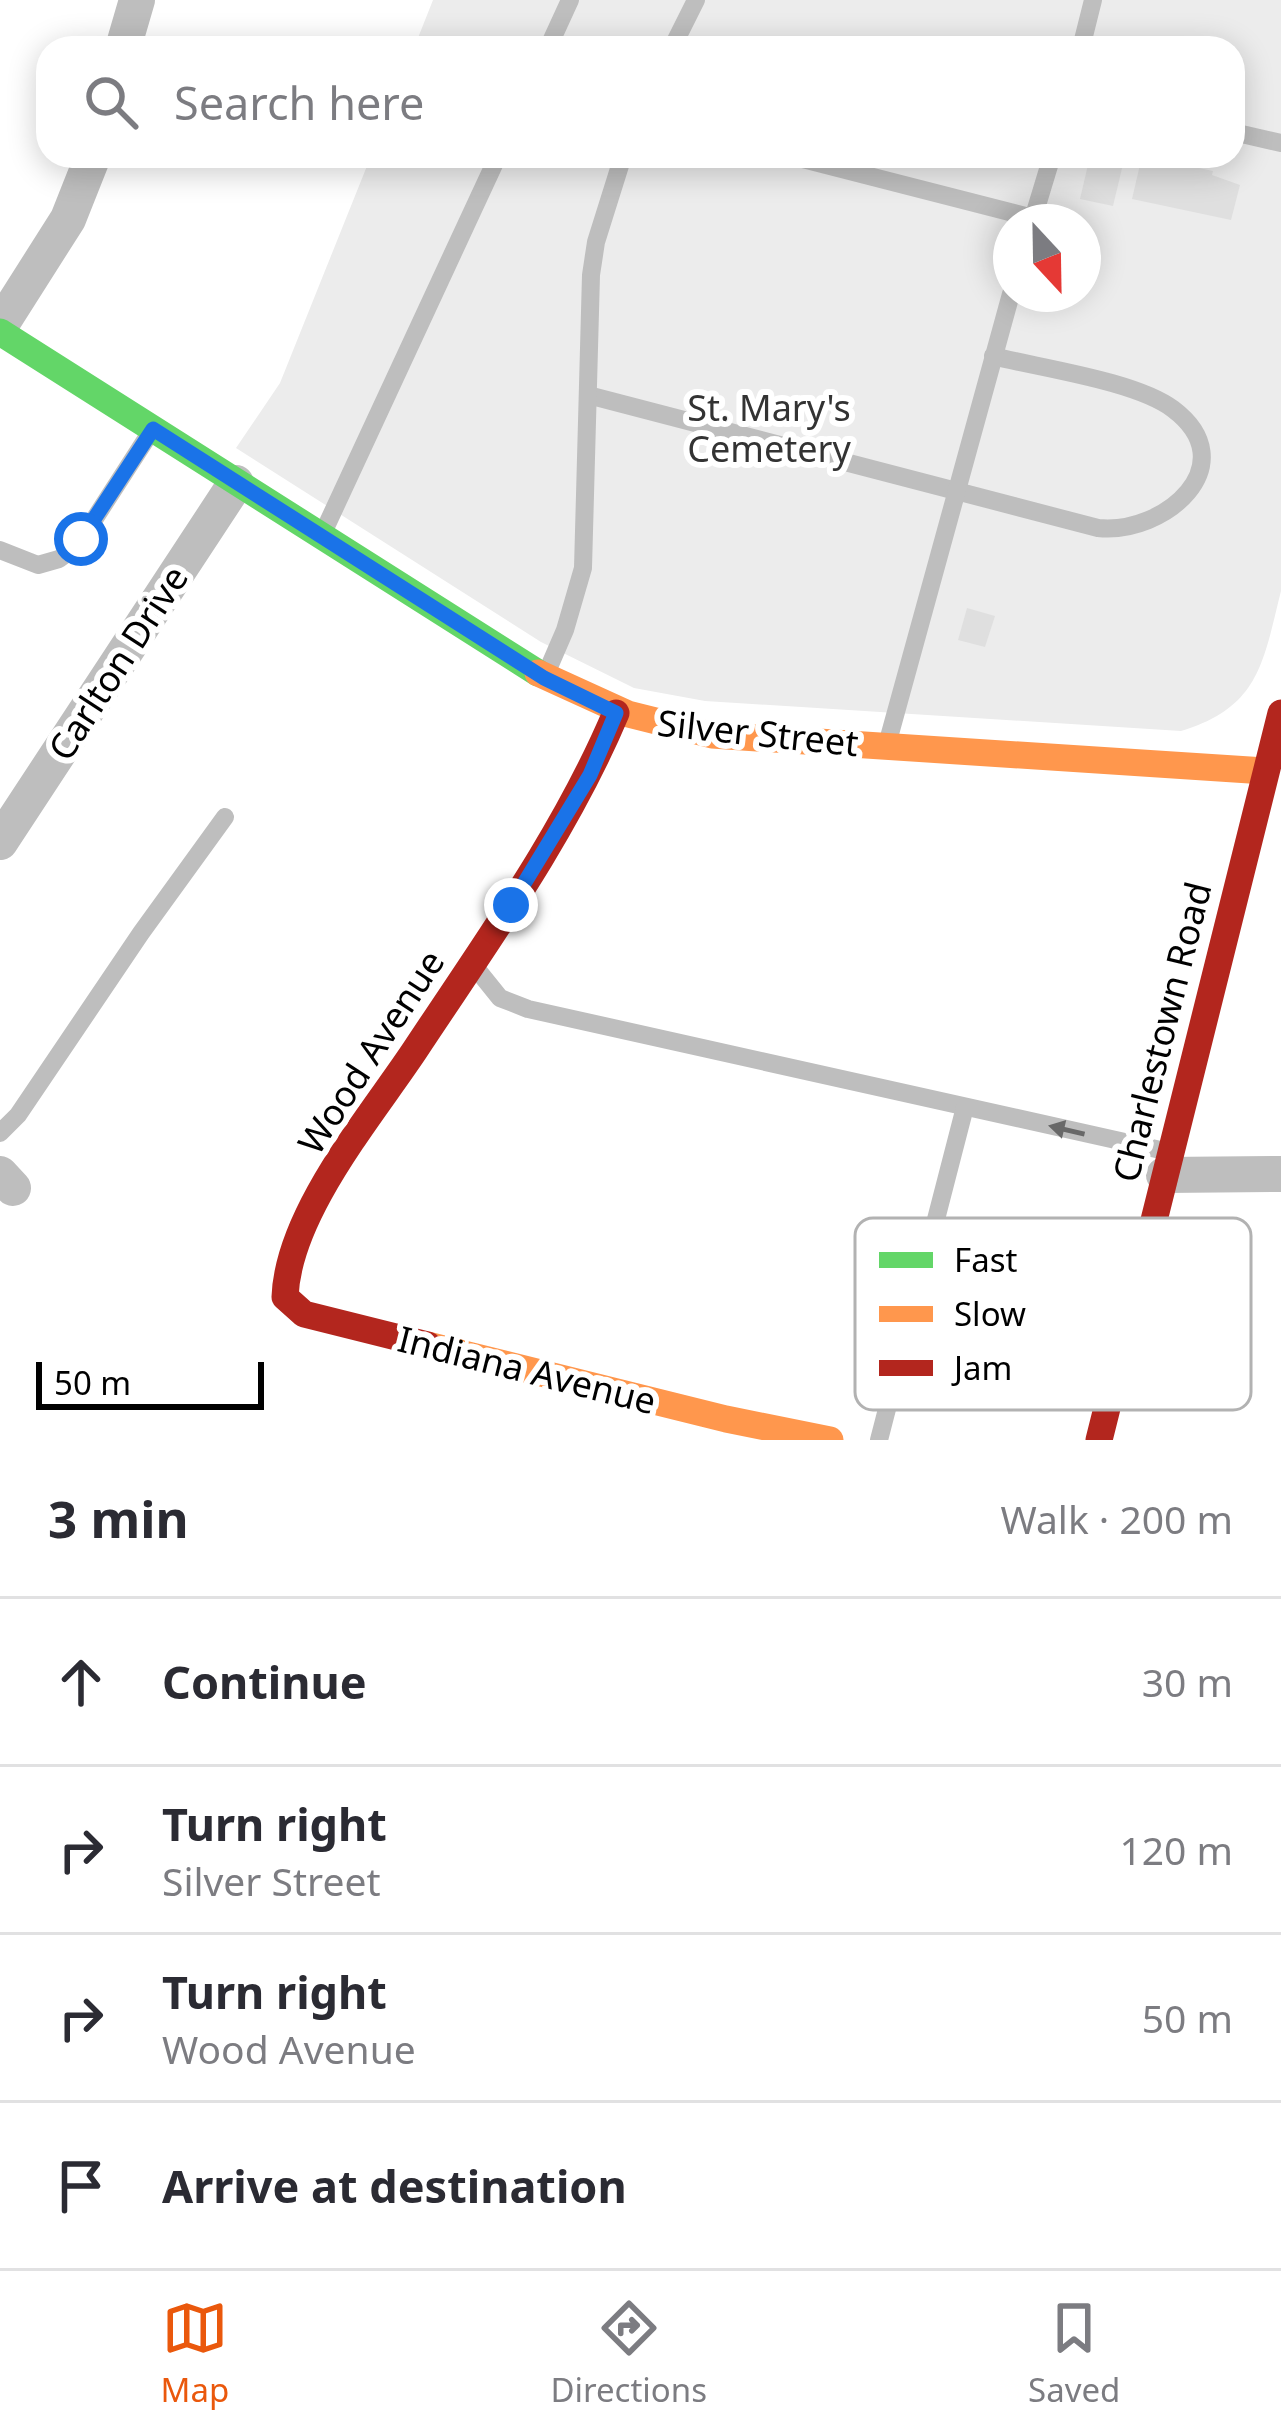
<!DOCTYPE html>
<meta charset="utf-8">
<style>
:root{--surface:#fff;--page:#f7f7f7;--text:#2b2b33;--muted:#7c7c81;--line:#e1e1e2;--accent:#ea580c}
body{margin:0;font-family:"Noto Sans",sans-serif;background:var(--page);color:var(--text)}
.compass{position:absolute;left:993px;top:204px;width:108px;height:108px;border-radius:50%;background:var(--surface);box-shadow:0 6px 30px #0003;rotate:158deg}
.scale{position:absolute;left:36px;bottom:30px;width:228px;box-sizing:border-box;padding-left:12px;border:6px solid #000;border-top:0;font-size:33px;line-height:42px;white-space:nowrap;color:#000;-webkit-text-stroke:9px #fff;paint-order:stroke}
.stop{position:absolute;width:36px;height:36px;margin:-27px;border:9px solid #1a73e8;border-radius:50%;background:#fff}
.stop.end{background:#1a73e8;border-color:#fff;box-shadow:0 3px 12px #0008}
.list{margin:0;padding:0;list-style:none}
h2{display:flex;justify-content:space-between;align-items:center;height:156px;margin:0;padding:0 48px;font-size:51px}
h2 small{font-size:39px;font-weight:400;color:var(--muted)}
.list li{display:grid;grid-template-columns:78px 1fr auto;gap:36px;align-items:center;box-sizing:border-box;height:168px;padding:0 48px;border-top:3px solid var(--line)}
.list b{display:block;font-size:45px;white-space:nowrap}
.list p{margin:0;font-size:39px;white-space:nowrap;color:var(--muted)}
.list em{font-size:39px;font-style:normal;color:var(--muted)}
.icon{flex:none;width:66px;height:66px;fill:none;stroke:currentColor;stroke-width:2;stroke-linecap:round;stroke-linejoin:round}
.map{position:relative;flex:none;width:1281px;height:1440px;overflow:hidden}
.search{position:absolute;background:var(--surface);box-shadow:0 6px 30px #0003;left:36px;right:36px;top:36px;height:132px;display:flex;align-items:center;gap:30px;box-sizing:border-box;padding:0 42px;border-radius:36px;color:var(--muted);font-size:45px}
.sheet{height:828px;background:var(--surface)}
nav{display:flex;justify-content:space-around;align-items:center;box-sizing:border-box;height:168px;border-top:3px solid var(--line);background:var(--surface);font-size:33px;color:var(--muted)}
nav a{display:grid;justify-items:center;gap:6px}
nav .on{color:var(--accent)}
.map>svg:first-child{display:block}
.green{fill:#ececec;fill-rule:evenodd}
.building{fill:#dfdfdf}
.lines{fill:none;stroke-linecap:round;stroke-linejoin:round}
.lane{stroke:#bebebe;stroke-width:18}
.street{stroke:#bebebe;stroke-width:36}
.fast{stroke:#63d668;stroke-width:27}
.slow{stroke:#ff974d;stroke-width:27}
.jam{stroke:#b3261e;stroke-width:27}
.oneway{fill:#686868}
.route{stroke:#1a73e8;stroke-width:15}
.labels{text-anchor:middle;stroke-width:12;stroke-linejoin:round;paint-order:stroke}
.park-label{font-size:36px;fill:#333;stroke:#fff}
.street-label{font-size:36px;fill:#000;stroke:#fff}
.key{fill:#fff;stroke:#b2b2b2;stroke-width:3}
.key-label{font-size:33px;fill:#000}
</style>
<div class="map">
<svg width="1281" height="1440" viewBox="0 0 1281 1440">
<rect width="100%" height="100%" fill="#fff"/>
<path class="green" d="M433 0H1281V591C1263 662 1260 707 1181 731L705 701 634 688 541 642 236 448 280 383 371 156H1233V48H414ZM1011 222H1083V294H1011Z"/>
<g class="building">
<path d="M1090 156H1125L1113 206 1080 199Z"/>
<path d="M1142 156 1213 171 1212 175 1240 185 1231 220 1132 199Z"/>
<path d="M967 608 995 616 985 647 958 640Z"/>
</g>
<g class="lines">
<g class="lane">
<path d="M548 48 570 0"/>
<path d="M672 48 696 0"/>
<path d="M1081 48 1093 0"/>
<path d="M1233 132 1281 143"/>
<path d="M791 156 1033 218"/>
<path d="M1032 222 1052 156"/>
<path d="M588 395 1098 528C1165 535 1246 464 1173 409 1136 381 1040 368 993 356"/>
<path d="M323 533 498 156"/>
<path d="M0 550 38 565 59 559 77 546 150 433"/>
<path d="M546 674 565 630 583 568 591 275 596 242 623 156"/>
<path d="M888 741 1011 294"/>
<path d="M475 967 500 998 528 1009 1165 1151"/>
<path d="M0 1133 18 1115 141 933 225 817"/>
<path d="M879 1440 965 1107"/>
</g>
<g class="street">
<path d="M123 48 137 0"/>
<path d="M0 326 68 219 93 156"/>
<path d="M0 842 236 483"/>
<path d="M0 1174 13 1188"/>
<path d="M1164 1175 1281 1174"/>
</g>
<path class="fast" d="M0 332 538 673"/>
<g class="slow">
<path d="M538 673 628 714 712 735 1265 771"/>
<path d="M428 1345 726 1419 830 1440"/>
</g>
<g class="jam">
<path d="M428 1345 304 1314 285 1297C288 1214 369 1119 415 1050 487 941 565 834 616 713"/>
<path d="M1099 1440 1281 713"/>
</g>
</g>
<defs><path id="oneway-solid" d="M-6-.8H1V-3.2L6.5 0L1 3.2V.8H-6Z" transform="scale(3)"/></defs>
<use class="oneway" href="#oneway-solid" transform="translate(1067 1130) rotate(-167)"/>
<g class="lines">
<path class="route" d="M81 539 153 429 544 678 616 713 590 775 511 905"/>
</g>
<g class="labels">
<g class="park-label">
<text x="769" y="421">St. Mary's<tspan x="769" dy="41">Cemetery</tspan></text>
</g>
<g class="street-label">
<text transform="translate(118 663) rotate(-57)" y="13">Carlton Drive</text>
<text transform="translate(758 733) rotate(6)" y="13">Silver Street</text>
<text transform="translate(1162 1032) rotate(-76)" y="13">Charlestown Road</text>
<text transform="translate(371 1052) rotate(-57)" y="13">Wood Avenue</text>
<text transform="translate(527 1370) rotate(14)" y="13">Indiana Avenue</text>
</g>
</g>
<rect x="855" y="1218" width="396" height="192" rx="18" class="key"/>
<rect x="879" y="1252" width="54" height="16" fill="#63d668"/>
<rect x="879" y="1306" width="54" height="16" fill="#ff974d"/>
<rect x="879" y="1360" width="54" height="16" fill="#b3261e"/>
<g class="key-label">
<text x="954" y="1272">Fast</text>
<text x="954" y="1326">Slow</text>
<text x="954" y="1380">Jam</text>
</g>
</svg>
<svg class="compass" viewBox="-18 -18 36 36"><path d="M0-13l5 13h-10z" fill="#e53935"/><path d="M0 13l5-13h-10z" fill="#7c7c81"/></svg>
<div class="scale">50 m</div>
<div class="stop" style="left:81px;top:539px"></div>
<div class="stop end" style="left:511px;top:905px"></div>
<div class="search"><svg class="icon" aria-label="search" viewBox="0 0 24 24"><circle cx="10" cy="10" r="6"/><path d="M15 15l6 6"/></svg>Search here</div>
</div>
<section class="sheet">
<h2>3 min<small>Walk · 200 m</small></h2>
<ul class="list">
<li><svg class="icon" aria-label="ahead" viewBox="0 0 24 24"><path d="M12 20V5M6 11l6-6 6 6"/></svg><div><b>Continue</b></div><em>30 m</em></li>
<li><svg class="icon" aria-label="right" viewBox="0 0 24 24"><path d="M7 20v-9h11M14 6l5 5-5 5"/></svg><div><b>Turn right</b><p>Silver Street</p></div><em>120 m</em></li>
<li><svg class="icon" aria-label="right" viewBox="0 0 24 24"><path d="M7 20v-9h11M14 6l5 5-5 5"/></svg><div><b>Turn right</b><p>Wood Avenue</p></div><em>50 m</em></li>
<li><svg class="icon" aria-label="arrive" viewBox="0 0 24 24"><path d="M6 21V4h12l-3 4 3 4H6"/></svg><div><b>Arrive at destination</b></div></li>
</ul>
</section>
<nav>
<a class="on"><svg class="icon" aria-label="map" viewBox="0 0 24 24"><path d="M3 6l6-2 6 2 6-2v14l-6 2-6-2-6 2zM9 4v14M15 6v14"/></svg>Map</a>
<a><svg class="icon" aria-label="directions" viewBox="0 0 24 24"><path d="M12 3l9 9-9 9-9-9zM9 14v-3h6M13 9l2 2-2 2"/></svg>Directions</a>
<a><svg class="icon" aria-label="saved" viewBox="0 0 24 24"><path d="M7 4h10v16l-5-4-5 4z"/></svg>Saved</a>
</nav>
